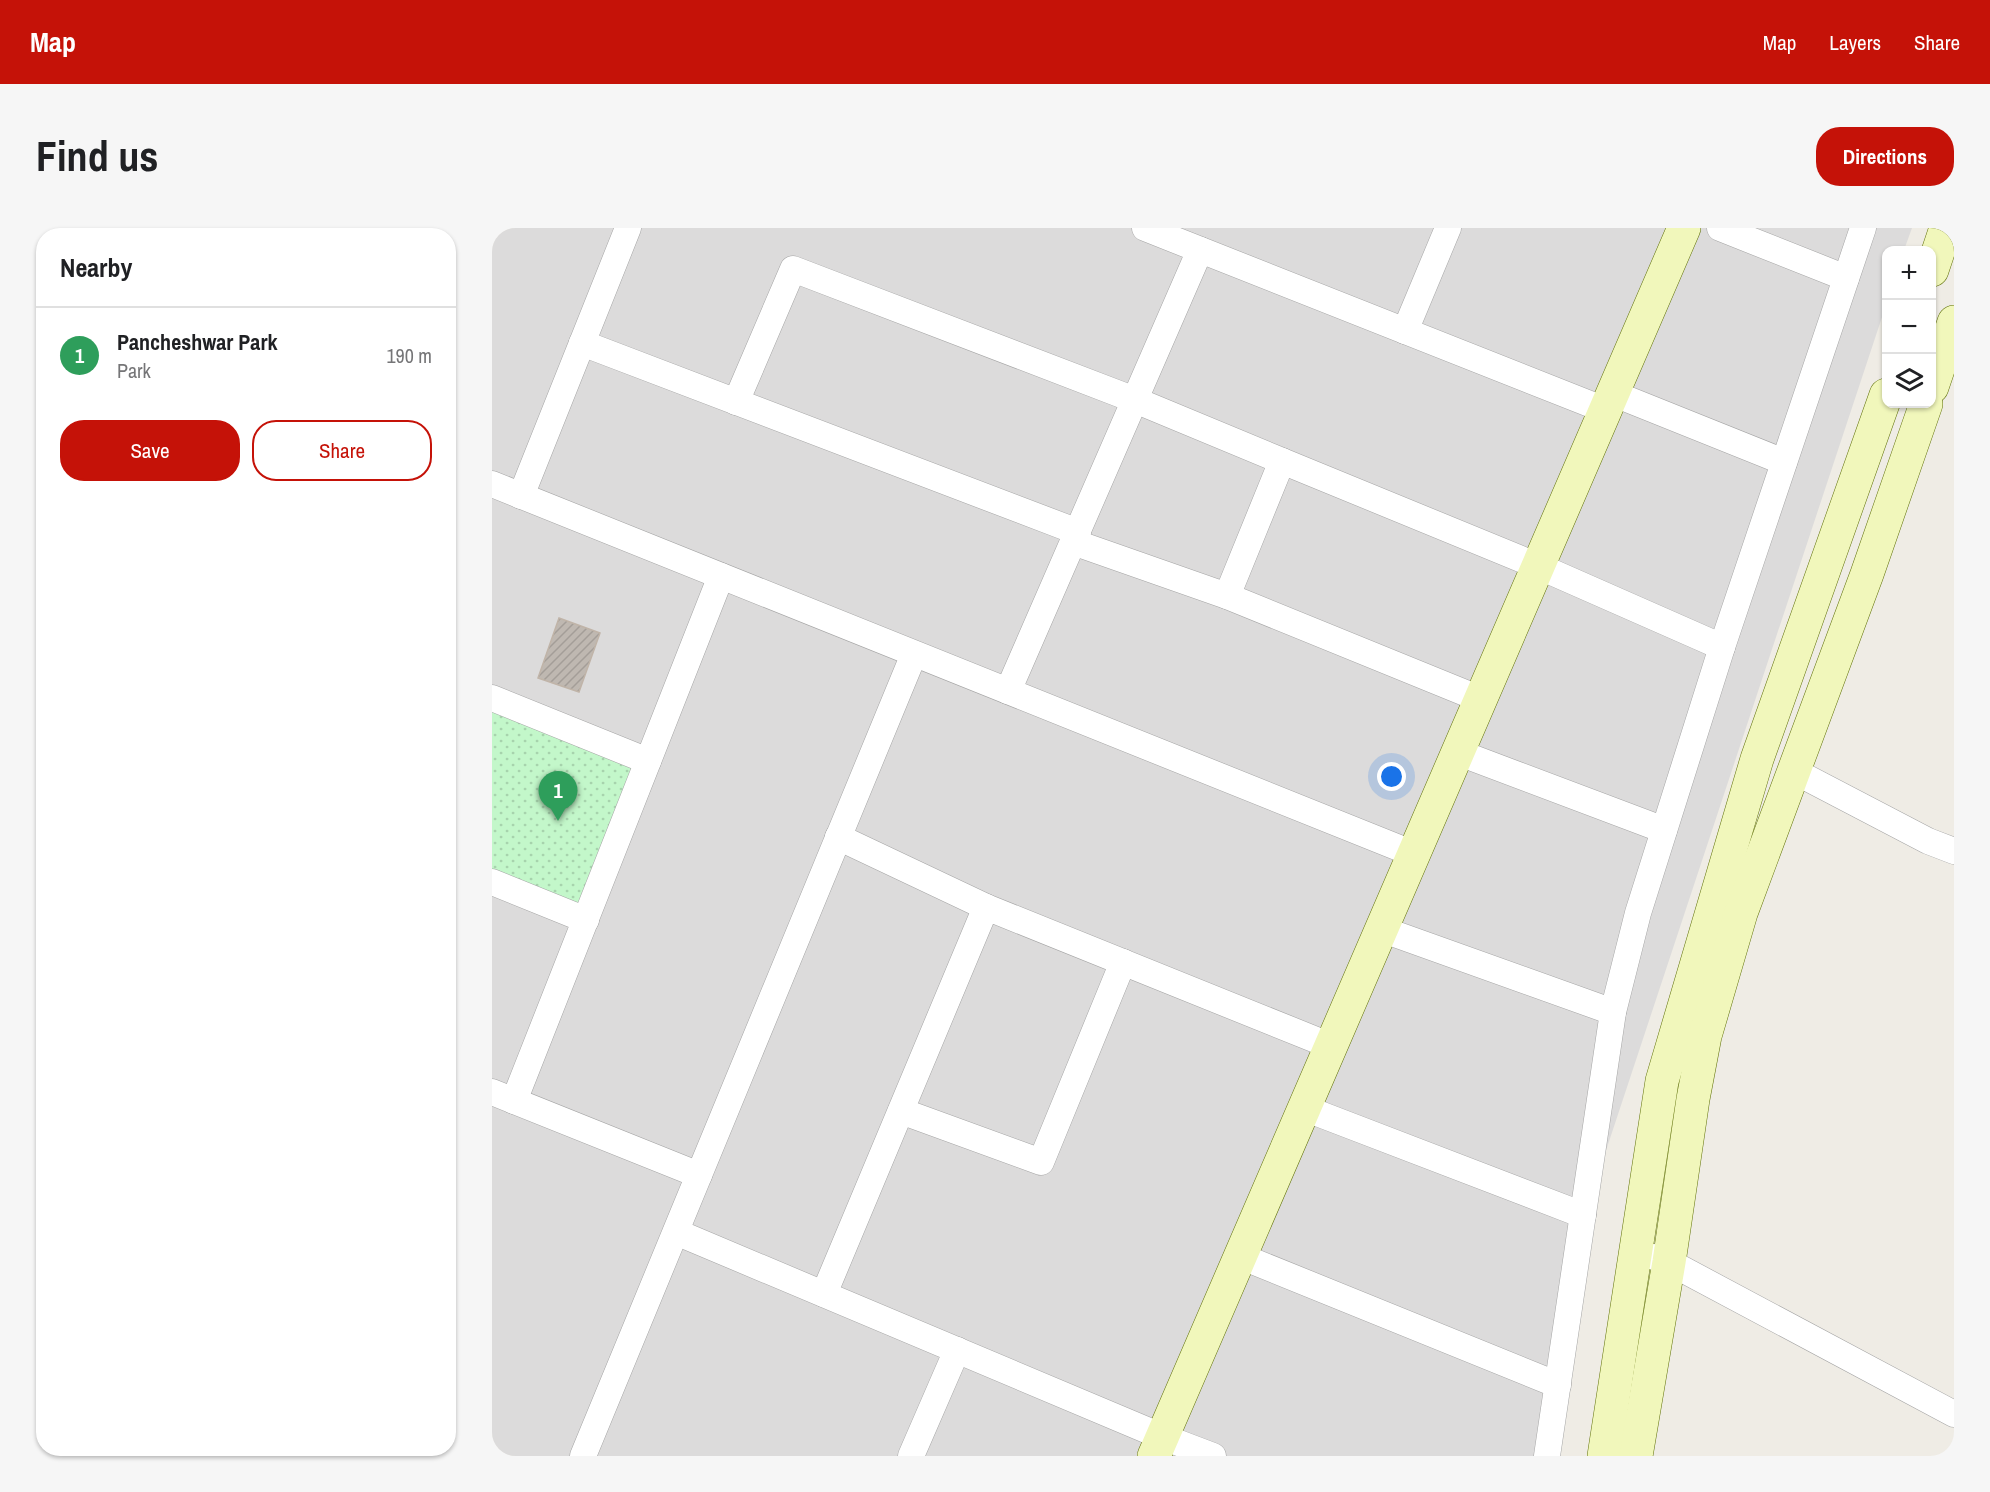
<!DOCTYPE html>
<meta charset="utf-8">
<style>
:root{--surface:#fff;--page:#f6f6f6;--text:#202124;--muted:#757577;--line:#e0e0e0;--accent:#c51208}
body{margin:0;font-family:"Archivo Narrow",sans-serif;background:var(--page);color:var(--text)}
.controls{position:absolute;right:18px;top:18px;display:grid;overflow:hidden;border-radius:12px;box-shadow:0 2px 4px #0004}
.controls button{width:54px;height:54px;display:grid;place-items:center;padding:0;border:0;border-bottom:2px solid var(--line);background:var(--surface);color:var(--text);font:30px sans-serif}
.you{position:absolute;left:900px;top:549px;width:21px;height:21px;margin:-15px;border:4px solid #fff;border-radius:50%;background:#1a73e8;box-shadow:0 0 0 9px #1a73e833}
.badge{display:grid;place-items:center;width:39px;height:39px;border-radius:50%;background:var(--accent);color:#fff;font-size:20px;font-weight:700}
.pin{position:absolute;translate:-50% -50px;filter:drop-shadow(0 2px 3px #0008)}
.pin::after{content:'';position:absolute;top:32px;width:21px;height:18px;background:inherit;clip-path:polygon(0 0,100% 0,50% 100%)}
.list{margin:0;padding:0;list-style:none}
h2{display:flex;justify-content:space-between;align-items:center;height:78px;margin:0;padding:0 24px;font-size:26px}
h2 small{font-size:20px;font-weight:400;color:var(--muted)}
.list li{display:grid;grid-template-columns:39px 1fr auto;gap:18px;align-items:center;box-sizing:border-box;height:96px;padding:0 24px;border-top:2px solid var(--line)}
.list b{display:block;font-size:22px;white-space:nowrap}
.list p{margin:0;font-size:20px;white-space:nowrap;color:var(--muted)}
.list em{font-size:20px;font-style:normal;color:var(--muted)}
.actions{display:flex;gap:12px;padding:18px 24px}
.actions a{flex:1;padding:14px 0;border:2px solid var(--accent);border-radius:24px;text-align:center;font-size:21px;color:var(--accent)}
.actions .main{background:var(--accent);color:#fff}
.icon{flex:none;width:33px;height:33px;fill:none;stroke:currentColor;stroke-width:2;stroke-linecap:round;stroke-linejoin:round}
.map{position:relative;flex:none;width:1462px;height:1228px;overflow:hidden;border-radius:24px}
header{display:flex;align-items:center;gap:36px;box-sizing:border-box;height:84px;padding:0 30px;background:var(--accent);color:#fff}
header strong{font-size:28px}
nav{display:flex;gap:33px;margin-inline-start:auto;font-size:21px}
.intro{display:flex;align-items:center;justify-content:space-between;box-sizing:border-box;height:144px;padding:0 36px}
h1{margin:0;font-size:42px}
.button{padding:15px 27px;border-radius:24px;background:var(--accent);color:#fff;font-size:21px;font-weight:700}
main{display:flex;gap:36px;padding:0 36px}
aside{flex:1;background:var(--surface);border-radius:24px;box-shadow:0 2px 4px #0004}
.map>svg:first-child{display:block}
.residential{fill:#dcdbdb}
.park{fill:url(#park-dots)}
.building{fill:url(#building-hatch);stroke:#c0b4a8;stroke-width:1.5}
.lines{fill:none;stroke-linecap:round;stroke-linejoin:round}
.street-casing{stroke:#a5a5a5;stroke-width:27}
.secondary-casing{stroke:#607109;stroke-width:34}
.street{stroke:#fff;stroke-width:26}
.secondary{stroke:#f1f7bb;stroke-width:33}
</style>
<header>
<strong>Map</strong>
<nav><a>Map</a><a>Layers</a><a>Share</a></nav>
</header>
<div class="intro"><h1>Find us</h1><a class="button">Directions</a></div>
<main>
<aside>
<h2>Nearby<small></small></h2>
<ul class="list">
<li><span class="badge" style="background:#2e9e5b">1</span><div><b>Pancheshwar Park</b><p>Park</p></div><em>190 m</em></li>
</ul>
<div class="actions"><a class="main">Save</a><a>Share</a></div>
</aside>
<div class="map">
<svg width="1462" height="1228" viewBox="0 0 1462 1228">
<defs>
<pattern id="park-dots" width="8" height="8" patternUnits="userSpaceOnUse" patternTransform="scale(1.5)"><rect width="8" height="8" fill="#c3f7ca"/><path d="M2 2h.1M6 6h.1" fill="none" stroke="#a7d3ad" stroke-width="1.8" stroke-linecap="round"/></pattern>
<pattern id="building-hatch" width="6" height="6" patternUnits="userSpaceOnUse" patternTransform="scale(1.5)"><rect width="6" height="6" fill="#bfb8b1"/><path d="M-1 1l2-2M0 6l6-6M5 7l2-2" fill="none" stroke="#a49e98"/></pattern>
</defs>
<rect width="100%" height="100%" fill="#efece5"/>
<path class="residential" d="M0 0H1420L1412 22H1394V77L1092 989 1059 1228H0Z"/>
<path class="park" d="M0 470 156 533 94 692 0 654Z"/>
<path class="building" d="M67 390 108 405 87 464 46 450Z"/>
<g class="lines">
<defs>
<g id="street">
<path d="M653 0 1113 182"/>
<path d="M1228 0 1354 50"/>
<path d="M913 103 956 0"/>
<path d="M90 115 586 304"/>
<path d="M1120 165 1292 234"/>
<path d="M244 174 301 41 643 172 790 233"/>
<path d="M0 256 922 626"/>
<path d="M29 268 136 0"/>
<path d="M581 314 735 368"/>
<path d="M516 463 708 22"/>
<path d="M0 470 156 533"/>
<path d="M988 471 735 368 790 233 1046 338 1230 419"/>
<path d="M965 524 1172 602"/>
<path d="M1302 543 1436 613 1462 623"/>
<path d="M346 609 494 679"/>
<path d="M0 654 94 692"/>
<path d="M889 701 1121 784"/>
<path d="M0 864 207 947"/>
<path d="M22 873 229 348"/>
<path d="M812 880 1091 987"/>
<path d="M409 883 549 934 631 734"/>
<path d="M184 1004 671 1209 721 1228"/>
<path d="M748 1028 1066 1157"/>
<path d="M1162 1029 1177 1034 1462 1186"/>
<path d="M332 1066 494 679 839 818"/>
<path d="M91 1228 422 426"/>
<path d="M419 1228 465 1122"/>
<path d="M1055 1228 1121 784 1146 685 1230 419 1371 0"/>
</g>
<g id="secondary">
<path d="M1440 42 1454 0"/>
<path d="M1440 159 1462 94"/>
<path d="M662 1228 1192 0"/>
<path d="M1112 1228 1170 853 1265 531 1394 167"/>
<path d="M1144 1228 1177 1034 1201 871 1213 808 1249 685 1375 346 1434 176"/>
</g>
</defs>
<use href="#street" class="street-casing"/>
<use href="#secondary" class="secondary-casing"/>
<use href="#street" class="street"/>
<use href="#secondary" class="secondary"/>
</g>
</svg>
<div class="controls">
<button>+</button>
<button>−</button>
<button><svg class="icon" aria-label="layers" viewBox="0 0 24 24"><path d="M12 4l9 5-9 5-9-5zM3 14l9 5 9-5"/></svg></button>
</div>
<div class="you"></div>
<div class="pin badge" style="left:66px;top:593px;background:#2e9e5b">1</div>
</div>
</main>
